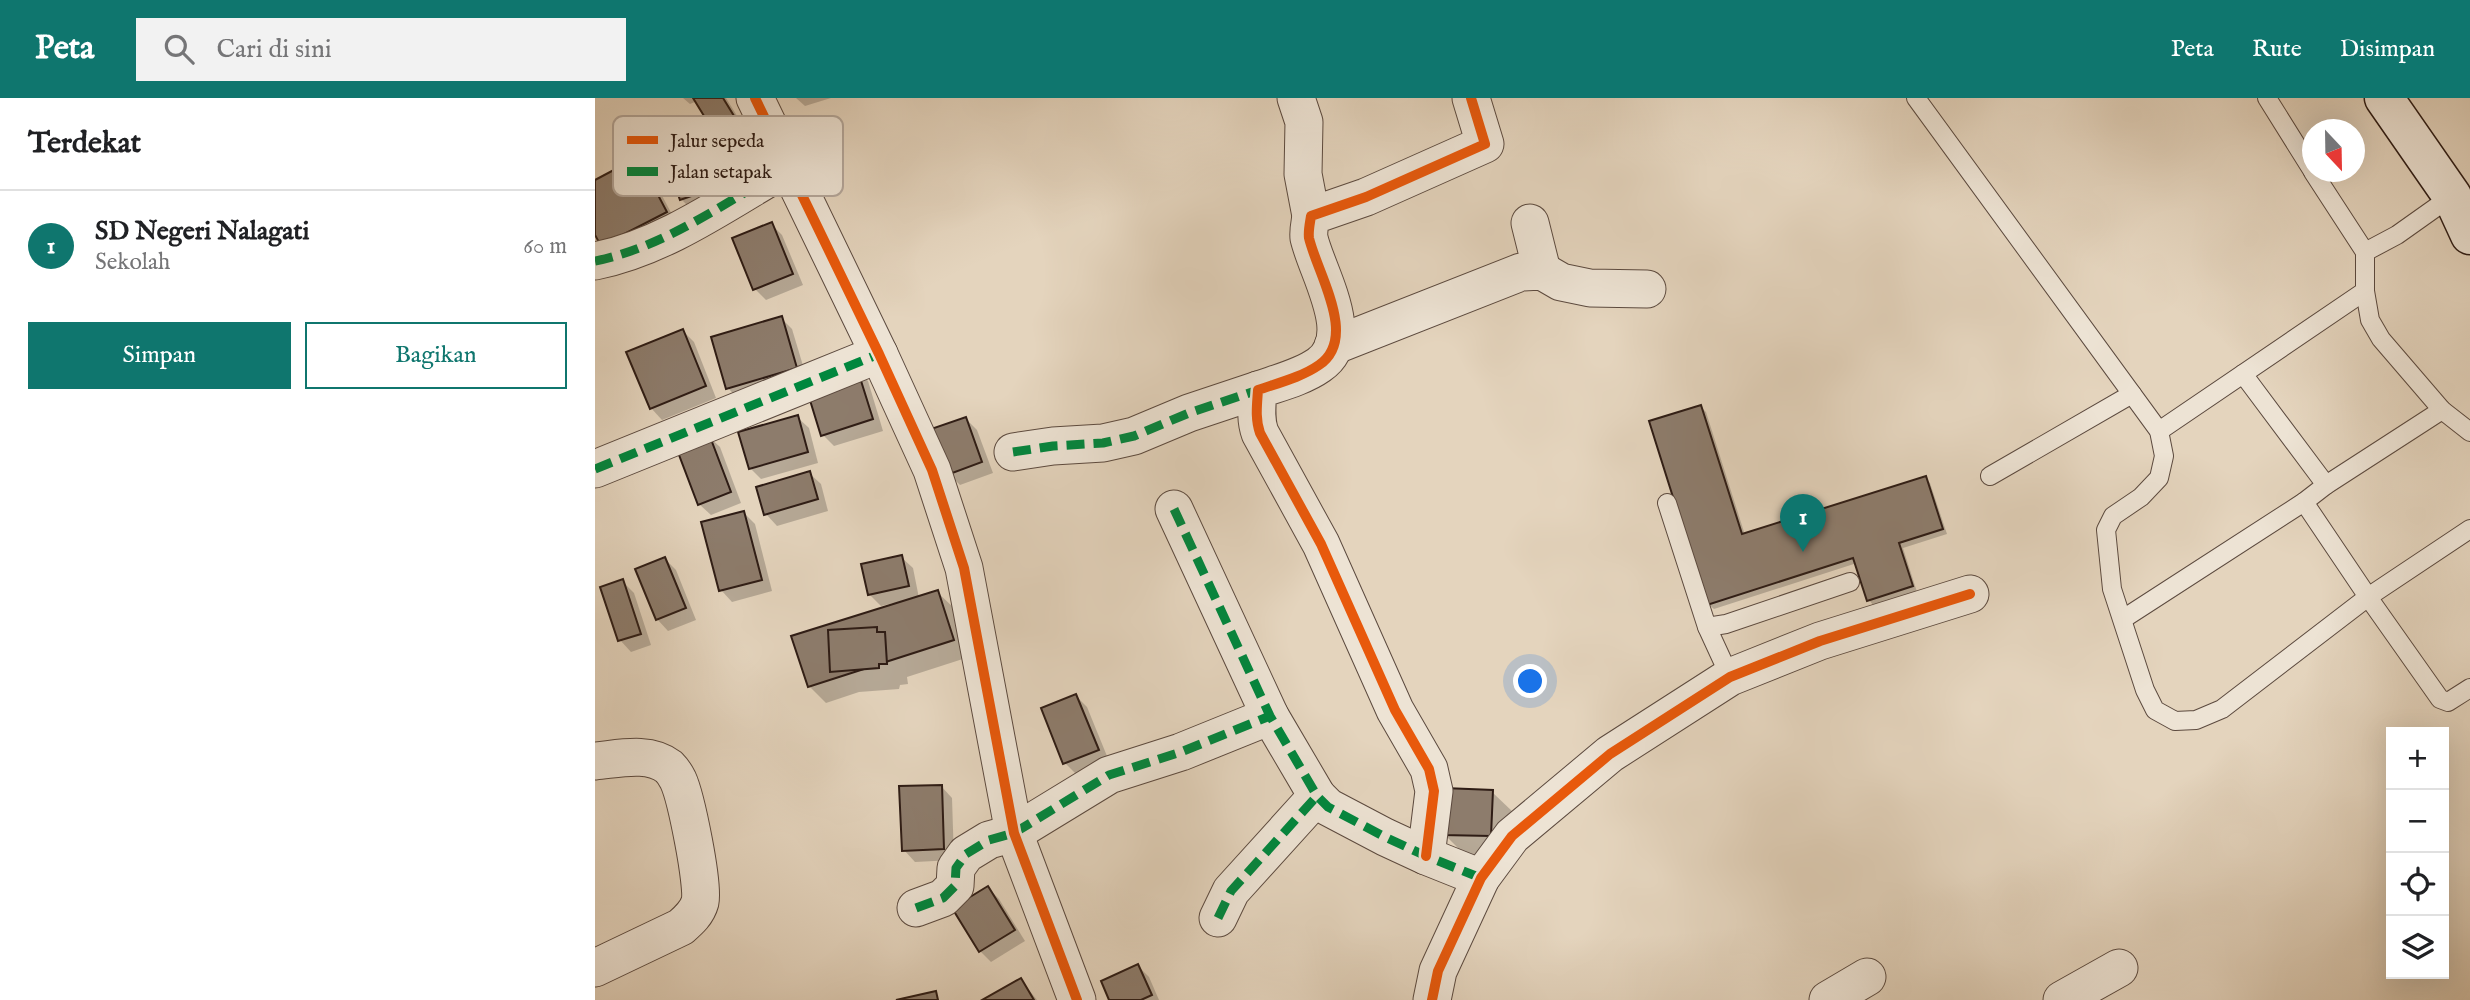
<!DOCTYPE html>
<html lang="id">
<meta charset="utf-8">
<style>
:root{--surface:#fff;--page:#f2f2f2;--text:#202124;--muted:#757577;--line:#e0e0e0;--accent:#0f766e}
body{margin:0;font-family:"IM FELL English",serif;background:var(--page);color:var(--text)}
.controls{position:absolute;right:21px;bottom:21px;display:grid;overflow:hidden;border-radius:0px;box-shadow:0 7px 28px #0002}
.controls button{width:63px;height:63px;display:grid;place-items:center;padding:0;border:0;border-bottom:2px solid var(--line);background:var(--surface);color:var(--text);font:35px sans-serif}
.compass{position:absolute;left:1707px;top:21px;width:63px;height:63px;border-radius:50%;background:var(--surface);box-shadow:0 7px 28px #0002;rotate:158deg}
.you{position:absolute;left:936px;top:584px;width:24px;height:24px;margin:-18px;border:5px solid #fff;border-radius:50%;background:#1a73e8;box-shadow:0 0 0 10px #1a73e833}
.badge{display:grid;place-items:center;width:46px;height:46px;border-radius:50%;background:var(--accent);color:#fff;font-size:23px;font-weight:700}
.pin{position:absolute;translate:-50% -58px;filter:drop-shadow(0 2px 4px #0008)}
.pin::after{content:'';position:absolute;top:37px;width:24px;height:21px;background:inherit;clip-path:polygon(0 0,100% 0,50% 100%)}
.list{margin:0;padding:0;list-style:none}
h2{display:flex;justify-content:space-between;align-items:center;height:91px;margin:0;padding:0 28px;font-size:30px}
h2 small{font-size:23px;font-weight:400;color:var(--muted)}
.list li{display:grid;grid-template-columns:46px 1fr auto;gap:21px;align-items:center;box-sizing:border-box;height:112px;padding:0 28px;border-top:2px solid var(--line)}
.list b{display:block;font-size:26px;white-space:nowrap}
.list p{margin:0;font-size:23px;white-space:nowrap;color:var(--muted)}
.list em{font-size:23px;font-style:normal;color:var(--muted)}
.actions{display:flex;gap:14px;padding:21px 28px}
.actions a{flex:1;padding:16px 0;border:2px solid var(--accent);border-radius:0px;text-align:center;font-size:24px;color:var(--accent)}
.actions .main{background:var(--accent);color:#fff}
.icon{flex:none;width:38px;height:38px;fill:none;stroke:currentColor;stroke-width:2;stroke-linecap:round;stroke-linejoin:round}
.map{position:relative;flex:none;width:1875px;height:902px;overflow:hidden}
header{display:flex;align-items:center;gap:42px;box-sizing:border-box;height:98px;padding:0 35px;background:var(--accent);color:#fff}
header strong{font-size:33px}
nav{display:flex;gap:38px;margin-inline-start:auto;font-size:24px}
.search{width:490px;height:63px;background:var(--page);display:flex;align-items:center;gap:18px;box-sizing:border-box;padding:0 24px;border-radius:0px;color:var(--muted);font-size:26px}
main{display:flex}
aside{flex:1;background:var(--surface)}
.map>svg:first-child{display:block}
.shadow{fill:#0003}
.building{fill:#8d7c6c;stroke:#2e1c15;stroke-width:2}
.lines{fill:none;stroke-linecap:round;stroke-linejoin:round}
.service-casing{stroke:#5c4a3f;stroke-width:20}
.minor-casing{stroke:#5c4a3f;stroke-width:39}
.secondary-casing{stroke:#2e1c15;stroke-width:41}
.service{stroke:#ede3d4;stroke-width:18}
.minor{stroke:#ede3d4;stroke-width:37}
.secondary{stroke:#ede3d4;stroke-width:38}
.quiet{stroke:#00873e;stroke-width:9;stroke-dasharray:18 9;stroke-linecap:butt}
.cycleway-casing{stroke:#ede3d4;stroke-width:15}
.cycleway{stroke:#e8590c;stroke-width:10}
.key{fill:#ede3d4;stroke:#b4a79b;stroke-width:2}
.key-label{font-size:19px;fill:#2e1c15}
</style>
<header>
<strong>Peta</strong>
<div class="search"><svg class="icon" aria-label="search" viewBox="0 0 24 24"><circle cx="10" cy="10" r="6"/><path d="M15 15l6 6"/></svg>Cari di sini</div>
<nav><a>Peta</a><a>Rute</a><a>Disimpan</a></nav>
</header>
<main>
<aside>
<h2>Terdekat<small></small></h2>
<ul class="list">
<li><span class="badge">1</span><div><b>SD Negeri Nalagati</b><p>Sekolah</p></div><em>60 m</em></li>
</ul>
<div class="actions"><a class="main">Simpan</a><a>Bagikan</a></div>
</aside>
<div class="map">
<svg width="1875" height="902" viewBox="0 0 1875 902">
<rect width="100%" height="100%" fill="#e4d4bd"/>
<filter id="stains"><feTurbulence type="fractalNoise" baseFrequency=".00286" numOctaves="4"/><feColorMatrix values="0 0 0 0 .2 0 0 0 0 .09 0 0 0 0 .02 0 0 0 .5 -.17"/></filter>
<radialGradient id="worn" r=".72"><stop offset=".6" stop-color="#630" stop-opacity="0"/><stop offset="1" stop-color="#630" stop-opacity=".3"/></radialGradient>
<g class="shadow">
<path d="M88 0H131L157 42 138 54 126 43 102 3 95 6Z"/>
<path d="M201 0H236L210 8Z"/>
<path d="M109 48 121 59 136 99 98 113 87 102 72 61Z"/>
<path d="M43 62 54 73 82 126 19 158 0 133V84Z"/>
<path d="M176 126 187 137 208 187 171 202 160 191Z"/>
<path d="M186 220 197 231 212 281 144 302 133 290Z"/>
<path d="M88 233 99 244 121 300 67 322 56 310Z"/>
<path d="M261 272 273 283 288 333 239 348 228 337Z"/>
<path d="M1106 309 1111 314 1150 437 1330 380 1335 385 1352 436 1308 450 1322 494 1279 508 1274 502 1262 465 1119 511 1113 506Z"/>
<path d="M202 319 214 330 223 365 166 381 155 370Z"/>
<path d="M371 321 382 332 398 375 365 387 354 376Z"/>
<path d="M113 338 125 349 146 405 116 417 104 406Z"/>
<path d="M214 375 226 386 233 413 182 428 171 416 163 390Z"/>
<path d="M149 415 160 426 177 493 137 504 126 492Z"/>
<path d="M306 459 318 470 324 500 342 494 359 510 374 559 312 579 313 586 305 587 304 591 264 594 231 605 214 588 299 507V505L286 508 274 496Z"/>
<path d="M70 461 81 472 101 522 73 533 62 521Z"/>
<path d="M27 483 39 495 56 547 36 554 25 542Z"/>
<path d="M481 598 492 609 514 663 481 676 470 665Z"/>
<path d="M346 688 357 700 359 762 320 764 309 752Z"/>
<path d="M897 694 919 715 917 759 870 757 849 736Z"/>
<path d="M393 790 404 801 430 843 396 864 385 853Z"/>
<path d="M543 868 554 879 564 902H516Z"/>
<path d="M426 882 442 902H390Z"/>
</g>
<g class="building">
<path d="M98 0H128L147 31 125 44Z"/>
<path d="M110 46 126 88 85 102 70 60Z"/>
<path d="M43 59 72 114 6 148 0 137V82Z"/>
<path d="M177 124 198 176 158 192 137 140Z"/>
<path d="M187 218 202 270 131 291 116 239Z"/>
<path d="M88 231 111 288 55 311 31 254Z"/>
<path d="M262 270 278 321 226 338 210 286Z"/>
<path d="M1106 307 1147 436 1331 378 1348 431 1304 445 1318 488 1272 503 1258 460 1112 507 1054 323Z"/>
<path d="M203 317 213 354 154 371 143 334Z"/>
<path d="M371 319 387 364 352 377 336 331Z"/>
<path d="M114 336 136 394 103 407 81 349Z"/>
<path d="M215 373 223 401 169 417 161 389Z"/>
<path d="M149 413 167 482 124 493 106 424Z"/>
<path d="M307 457 314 488 273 497 266 466Z"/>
<path d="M70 459 91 510 61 522 40 471Z"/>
<path d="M28 481 46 536 23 543 5 489Z"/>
<path d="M343 492 359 542 213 589 196 538Z"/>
<path d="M282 529V534H290L292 566H284V570L235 574 233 532Z"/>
<path d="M481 596 504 652 468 666 446 610Z"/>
<path d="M347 687 349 751 307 753 304 688Z"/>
<path d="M849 690 898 692 896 738 847 737Z"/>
<path d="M393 788 420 832 384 854 357 810Z"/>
<path d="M543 866 557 897 546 902H514L506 883Z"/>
<path d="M426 880 439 902H387Z"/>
<path d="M341 893 343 902H301Z"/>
</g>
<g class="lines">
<defs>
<g id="service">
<path d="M1321 0 1564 333 1569 358 1564 380 1546 399 1518 418 1511 432 1517 491 1550 592 1560 612 1580 623 1601 622 1627 611 1773 499 1875 431"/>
<path d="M1672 0 1717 72"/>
<path d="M1718 74 1770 154V193L1775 222 1786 241 1847 312 1875 334"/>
<path d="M1770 154 1802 137 1857 98"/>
<path d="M1648 276 1731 387"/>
<path d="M1564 333 1770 193"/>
<path d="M1395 378 1537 296"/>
<path d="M1709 404 1773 499 1845 601 1853 604 1875 590"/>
<path d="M1072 405 1112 529 1131 526 1255 484"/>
<path d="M1528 521 1709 404 1731 387 1847 312"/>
<path d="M1112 529 1135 579"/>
</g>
<g id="minor">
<path d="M160 0 284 256 337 372 369 470 419 735 482 902"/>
<path d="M701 0 709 24 708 76 716 118"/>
<path d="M935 125 947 173"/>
<path d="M0 163C70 149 133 103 194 68"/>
<path d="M738 248 926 174 947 173 966 184 995 190 1052 191"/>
<path d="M418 354 458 348 508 345 539 338 594 315 663 292"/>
<path d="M0 371 284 256"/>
<path d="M579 411 675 618 722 698 733 709 790 739 831 758 886 780"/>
<path d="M0 663C23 661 54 653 74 669 77 672 81 678 83 682 91 699 109 787 105 804 102 815 94 822 86 829L0 870"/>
<path d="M831 758 839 693 834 671 800 612 726 446 665 335C660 321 662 307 663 292 683 285 707 279 724 267 764 240 722 175 714 140 713 133 715 125 716 118L771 99 890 46 876 0"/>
<path d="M321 810 348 800 360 788 361 770 371 756 394 742 419 735 514 677 586 654 675 618"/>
<path d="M623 820 636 793 722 698"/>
<path d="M837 902 843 873 886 780 917 738 1015 656 1135 579 1225 543 1375 496"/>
<path d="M1233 902 1272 879"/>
<path d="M1467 902 1524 870"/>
</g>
<path id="secondary" d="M1789 0 1857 98 1875 137"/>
</defs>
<use href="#service" class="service-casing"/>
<use href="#minor" class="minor-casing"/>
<use href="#secondary" class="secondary-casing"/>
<use href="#service" class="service"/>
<use href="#minor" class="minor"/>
<use href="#secondary" class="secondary"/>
<g class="quiet">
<path d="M0 163C70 149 133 103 194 68"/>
<path d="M418 354 458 348 508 345 539 338 594 315 663 292"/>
<path d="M0 371 284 256"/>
<path d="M579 411 675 618 722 698 733 709 790 739 831 758 886 780"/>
<path d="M321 810 348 800 360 788 361 770 371 756 394 742 419 735 514 677 586 654 675 618"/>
<path d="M623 820 636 793 722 698"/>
</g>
<defs>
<g id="cycleway">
<path d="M160 0 284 256 337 372 369 470 419 735 482 902"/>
<path d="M831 758 839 693 834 671 800 612 726 446 665 335C660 321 662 307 663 292 683 285 707 279 724 267 764 240 722 175 714 140 713 133 715 125 716 118L771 99 890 46 876 0"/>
<path d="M837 902 843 873 886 780 917 738 1015 656 1135 579 1225 543 1375 496"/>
</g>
</defs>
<use href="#cycleway" class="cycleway-casing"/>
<use href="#cycleway" class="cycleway"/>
</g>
<rect x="18" y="18" width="230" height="80" rx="10" class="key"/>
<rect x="32" y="38" width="31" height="8" fill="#e8590c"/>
<rect x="32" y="69" width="31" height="9" fill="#00873e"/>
<g class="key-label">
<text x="75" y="49">Jalur sepeda</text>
<text x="75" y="80">Jalan setapak</text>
</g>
<rect width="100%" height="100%" filter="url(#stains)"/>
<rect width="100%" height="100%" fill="url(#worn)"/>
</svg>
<div class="controls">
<button>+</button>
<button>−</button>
<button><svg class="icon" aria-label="locate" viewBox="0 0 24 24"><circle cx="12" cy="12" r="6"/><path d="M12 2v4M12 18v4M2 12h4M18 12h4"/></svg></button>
<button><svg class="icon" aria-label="layers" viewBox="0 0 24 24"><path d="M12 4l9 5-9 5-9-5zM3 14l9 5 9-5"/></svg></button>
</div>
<svg class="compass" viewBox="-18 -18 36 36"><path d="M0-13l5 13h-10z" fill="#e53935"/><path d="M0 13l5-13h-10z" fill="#757577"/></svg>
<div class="you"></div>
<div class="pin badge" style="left:1208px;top:454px">1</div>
</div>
</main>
